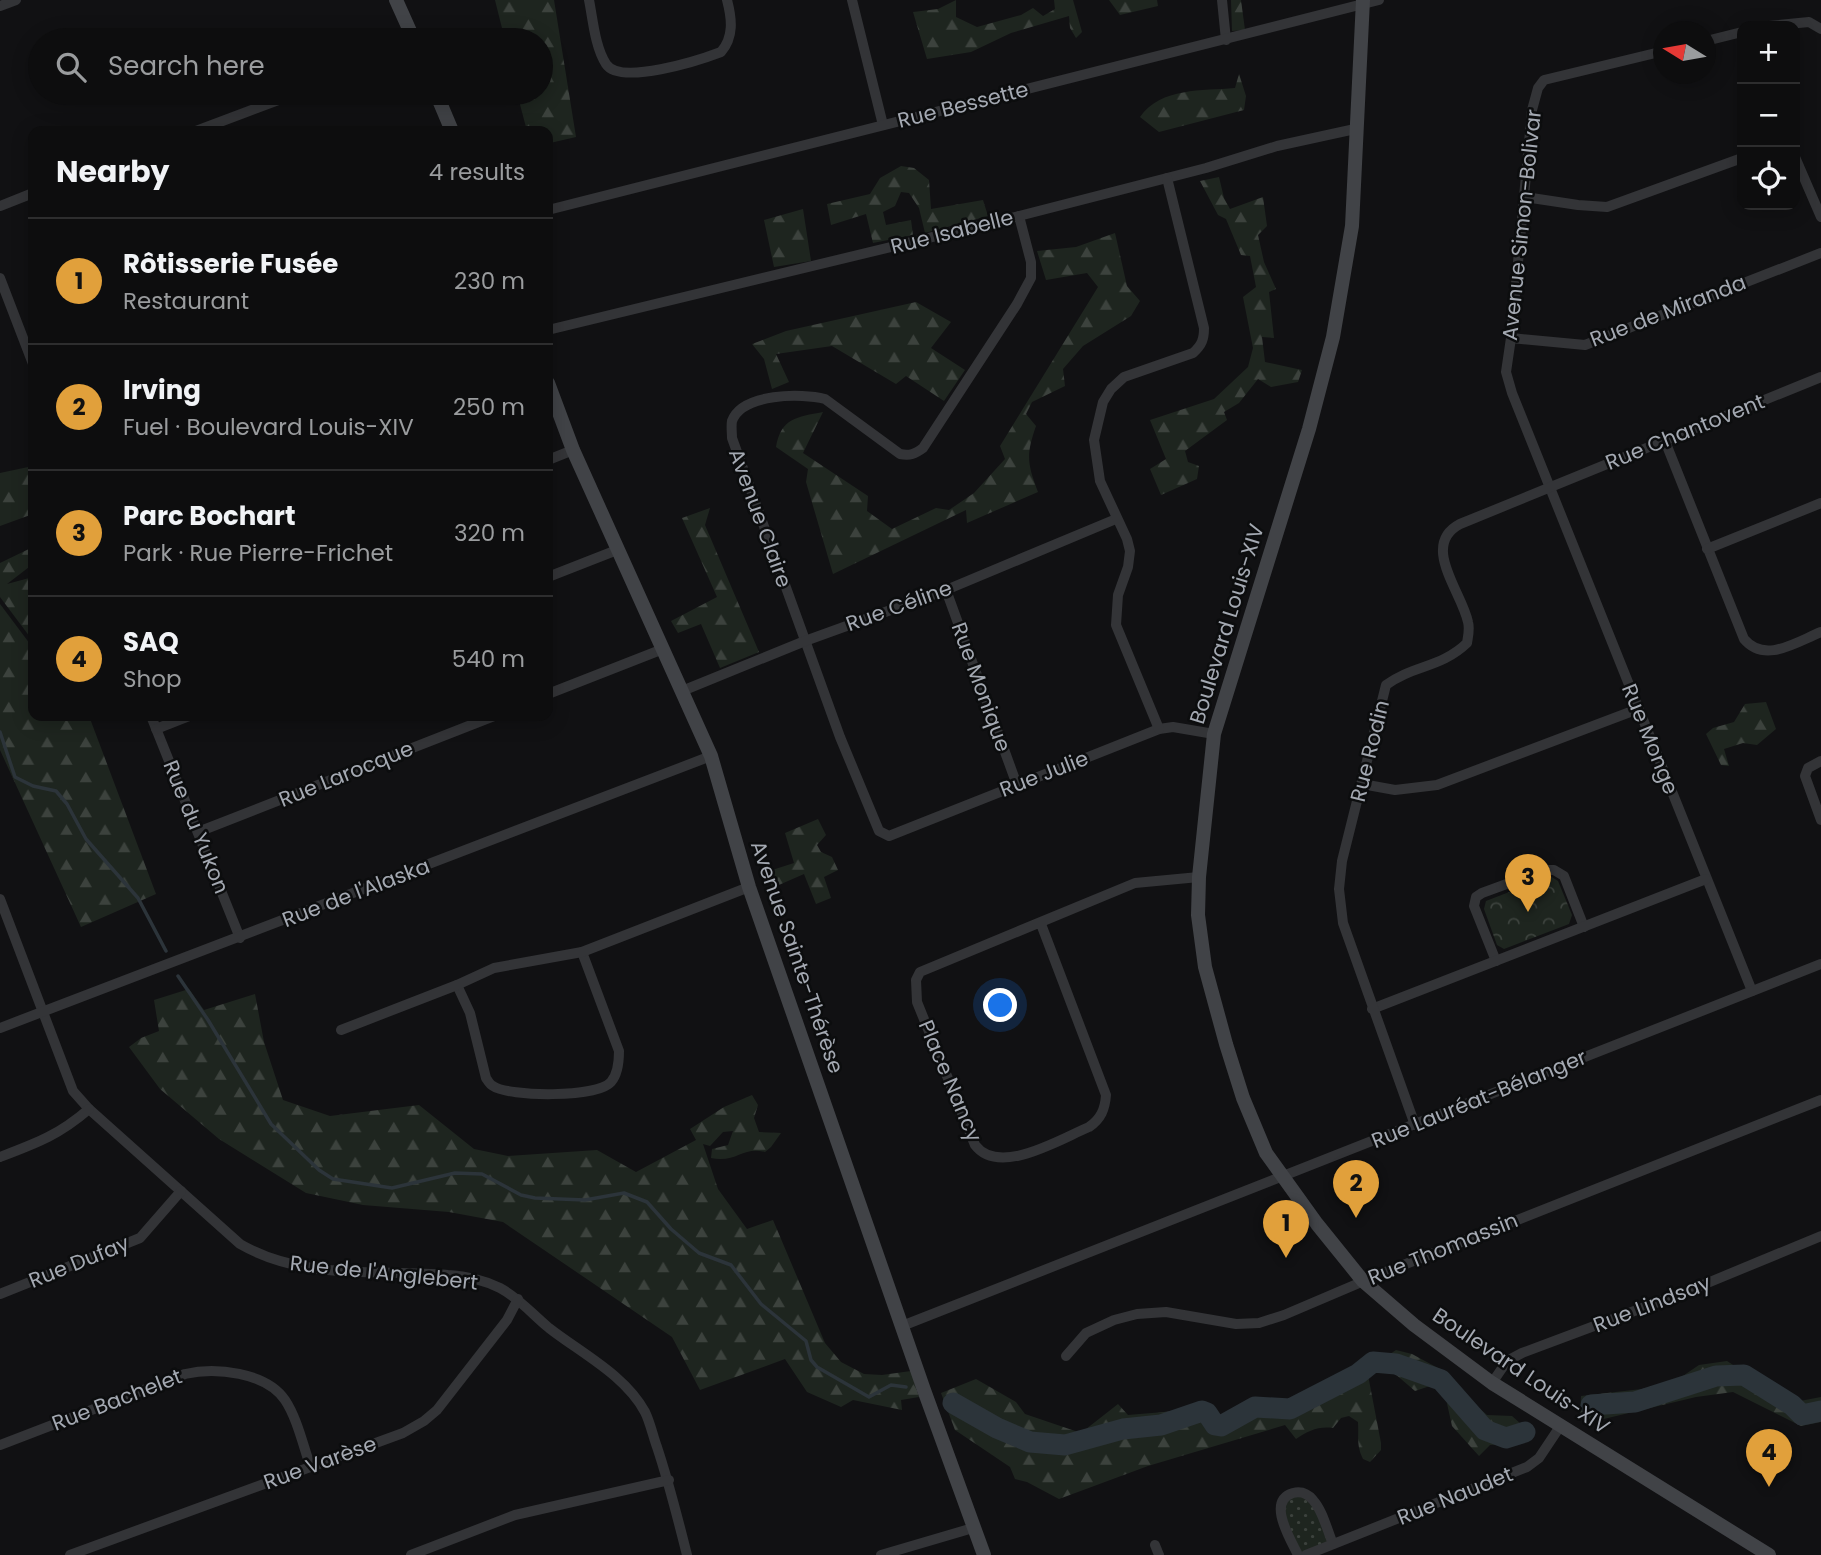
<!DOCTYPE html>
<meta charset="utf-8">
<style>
:root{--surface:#0d0d0e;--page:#1b1b1c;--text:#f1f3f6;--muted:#9a9c9e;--line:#2d2d2e;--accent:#e1a03b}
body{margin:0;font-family:Poppins,sans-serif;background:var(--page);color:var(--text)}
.controls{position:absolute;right:21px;top:21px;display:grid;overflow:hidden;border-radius:14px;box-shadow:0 4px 18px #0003}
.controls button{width:63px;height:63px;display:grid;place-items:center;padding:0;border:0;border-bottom:2px solid var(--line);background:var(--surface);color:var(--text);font:35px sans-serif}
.compass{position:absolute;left:1653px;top:21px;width:63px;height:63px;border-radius:50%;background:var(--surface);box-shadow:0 4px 18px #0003;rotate:281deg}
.you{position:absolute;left:1001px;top:1006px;width:24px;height:24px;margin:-18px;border:5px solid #fff;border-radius:50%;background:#1a73e8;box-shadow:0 0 0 10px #1a73e833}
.badge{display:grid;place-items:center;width:46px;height:46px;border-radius:50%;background:var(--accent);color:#111;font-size:23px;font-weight:700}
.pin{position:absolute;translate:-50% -58px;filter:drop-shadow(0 2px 4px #0008)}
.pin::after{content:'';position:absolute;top:37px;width:24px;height:21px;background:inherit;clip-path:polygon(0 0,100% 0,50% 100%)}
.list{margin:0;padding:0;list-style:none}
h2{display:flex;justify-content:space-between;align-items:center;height:91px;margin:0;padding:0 28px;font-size:30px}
h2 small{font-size:23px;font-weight:400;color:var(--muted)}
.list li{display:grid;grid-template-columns:46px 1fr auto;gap:21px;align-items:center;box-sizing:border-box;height:126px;padding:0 28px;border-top:2px solid var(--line)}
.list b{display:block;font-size:26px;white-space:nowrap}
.list p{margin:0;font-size:23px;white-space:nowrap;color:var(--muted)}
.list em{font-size:23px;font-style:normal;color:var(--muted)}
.icon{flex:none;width:38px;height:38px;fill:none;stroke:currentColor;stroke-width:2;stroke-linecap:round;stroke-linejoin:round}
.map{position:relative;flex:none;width:1821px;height:1555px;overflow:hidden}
.search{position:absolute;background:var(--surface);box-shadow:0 4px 18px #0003;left:28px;top:28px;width:525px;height:77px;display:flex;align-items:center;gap:18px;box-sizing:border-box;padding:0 24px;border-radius:38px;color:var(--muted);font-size:26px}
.panel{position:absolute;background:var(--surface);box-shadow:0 4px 18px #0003;left:28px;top:126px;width:525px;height:595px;border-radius:14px}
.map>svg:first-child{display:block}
.grass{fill:url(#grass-dots)}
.forest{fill:url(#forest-firs)}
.park{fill:url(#park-crowns)}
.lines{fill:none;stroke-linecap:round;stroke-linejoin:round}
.stream{stroke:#2c343a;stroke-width:3.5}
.river{stroke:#2c343a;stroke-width:21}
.street{stroke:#333437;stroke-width:10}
.secondary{stroke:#414347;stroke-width:14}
.labels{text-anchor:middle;stroke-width:5;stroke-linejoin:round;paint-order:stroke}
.street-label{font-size:21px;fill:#a4a9b2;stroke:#0c0d0e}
</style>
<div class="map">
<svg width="1821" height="1555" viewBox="0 0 1821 1555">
<defs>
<pattern id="grass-dots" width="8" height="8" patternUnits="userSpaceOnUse" patternTransform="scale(1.75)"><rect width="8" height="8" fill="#1e251f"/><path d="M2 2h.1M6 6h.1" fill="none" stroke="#3c423d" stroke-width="1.8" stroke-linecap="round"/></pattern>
<pattern id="forest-firs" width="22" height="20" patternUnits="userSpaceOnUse" patternTransform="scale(1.75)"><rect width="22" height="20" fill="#1e251f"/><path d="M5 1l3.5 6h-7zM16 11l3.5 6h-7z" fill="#3c423d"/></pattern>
<pattern id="park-crowns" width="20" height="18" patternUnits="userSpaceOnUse" patternTransform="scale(1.75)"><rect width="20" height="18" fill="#1e251f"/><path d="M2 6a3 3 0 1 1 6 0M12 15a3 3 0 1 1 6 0" fill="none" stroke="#3c423d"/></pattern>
</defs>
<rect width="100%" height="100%" fill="#111113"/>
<path class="grass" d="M1293 1493 1312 1498 1333 1544 1298 1555 1283 1522 1284 1500Z"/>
<g class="forest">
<path d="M495 0H554L576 137 550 143 548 146V131H527L517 93H541V40H505Z"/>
<path d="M956 0V17L977 27 1021 15 1033 8 1043 16 1055 9 1054 0H1073L1082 32 1076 38 1070 28 1069 16 1011 33 971 52 927 59 913 12 938 9Z"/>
<path d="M1109 0H1157L1158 6 1120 15Z"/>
<path d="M1231 0H1241L1245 30 1232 31Z"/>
<path d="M1239 74 1246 96 1244 110 1159 132 1140 117C1161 87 1203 91 1235 88Z"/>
<path d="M901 166 914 168 929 180 931 209 983 200 988 216 925 233 919 208 909 193 901 192 895 206 883 212 886 225 911 220 913 235 873 243 866 214 831 225 827 204 870 194 880 178Z"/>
<path d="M1219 177 1224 198 1230 209 1263 197 1267 226 1258 235 1264 262 1276 289 1269 292 1274 338 1262 337 1265 362 1302 370 1298 382 1271 387 1258 379 1239 403 1224 412 1227 420 1185 451 1188 462 1199 466 1197 479 1161 495 1150 469 1166 459 1150 420 1214 399 1248 367 1253 348 1243 297 1256 287 1250 256 1241 255 1226 219 1218 215 1200 181Z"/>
<path d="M803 209 811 261 774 267 764 220Z"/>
<path d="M1115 233 1127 286 1140 301 1131 316 1083 346 1063 369 1065 386 1032 402 1026 414 1036 426C1026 455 1027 463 1038 492L967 523 966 510 833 574 806 482 808 469 776 447C781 418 797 417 823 412L803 453 868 496 867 511 892 529 936 508 949 510 974 493 1005 459 1000 446 1098 287 1087 273 1046 280 1037 251 1076 247Z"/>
<path d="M916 302 951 322 931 348 965 370 944 401 906 376 896 384 832 346 776 354 789 382 772 389 764 359 752 344 786 331Z"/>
<path d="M33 466V514L0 526V473Z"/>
<path d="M710 508 705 525 759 652 720 668 701 624 678 633 671 621 717 597 682 518Z"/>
<path d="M33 547V564L7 584 33 577V641L0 597V563Z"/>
<path d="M0 604 33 648V716H89L156 894 81 927 0 750Z"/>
<path d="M1766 702 1776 729 1757 745 1743 743 1724 749 1729 766 1721 765 1706 734 1713 728 1734 722 1745 704Z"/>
<path d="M818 819 826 835 817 845 821 852 832 857 838 870 824 877 831 898 816 904 804 874 772 888 766 872 794 863 785 833Z"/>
<path d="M189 989 204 1010 255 994 264 1042 283 1100 330 1116 419 1105 474 1149 508 1156 597 1150 636 1172 696 1140 690 1129 724 1107 752 1095 758 1105 754 1118 759 1132 781 1133 771 1147 765 1152C743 1146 737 1163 711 1158L712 1149 728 1145 733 1131 723 1132 710 1146 703 1144 718 1189 747 1229 773 1220 825 1343 841 1362 864 1374 882 1375 911 1371 919 1397 901 1400 902 1410 853 1400 841 1407 807 1392 785 1359 700 1390 672 1337 503 1222 449 1212 363 1205 306 1193 219 1139 160 1089 129 1047 141 1038 159 1031 154 1000Z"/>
<path d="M1396 1350 1412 1354 1449 1374 1433 1385 1415 1391 1380 1361Z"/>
<path d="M1727 1361C1751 1378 1776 1380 1800 1401L1821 1397V1422L1801 1426 1733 1392 1696 1397 1591 1422 1580 1418 1581 1396 1668 1386 1699 1365Z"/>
<path d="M1358 1374 1368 1375 1381 1443V1450L1370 1462 1363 1459C1356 1445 1359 1437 1358 1422L1349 1416 1341 1418 1333 1428C1318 1426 1308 1431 1296 1439L1285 1425 1148 1466 1059 1499 1027 1482 1015 1479 1010 1467 955 1430 941 1393 976 1379 1016 1402 1025 1414 1081 1433 1118 1404 1128 1415 1200 1409 1227 1419 1254 1401 1295 1399Z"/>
<path d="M1457 1388 1487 1415 1512 1416 1531 1433 1520 1443 1490 1445 1479 1456 1452 1426 1446 1399Z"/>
</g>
<path class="park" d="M1550 876 1558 881 1572 915 1569 924 1504 949 1497 945 1484 909 1486 901Z"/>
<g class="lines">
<g class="stream">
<path d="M0 732 15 777 33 786 56 791 67 804 86 839 138 898 166 951"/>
<path d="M178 976 208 1020 271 1124 319 1170 333 1179 392 1188 455 1173 482 1174 521 1195 535 1198 585 1200 624 1193 647 1202 671 1229 699 1253 731 1265 761 1304 806 1341 811 1360 817 1367 869 1397 891 1385 906 1387"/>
</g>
<g class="river">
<path d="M953 1403 997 1428 1030 1442 1065 1445 1123 1429 1161 1425 1202 1411 1207 1413 1215 1425 1221 1426 1255 1407 1290 1409 1358 1374 1373 1362 1396 1364 1441 1380 1485 1430 1506 1438 1525 1432"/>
<path d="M1591 1405 1635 1402 1716 1376 1744 1375 1792 1405 1802 1415 1821 1411"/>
</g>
<g class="street">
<path d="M589 0C593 20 595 47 606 64 620 86 700 60 721 52 734 37 732 19 727 0"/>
<path d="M852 0 883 125"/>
<path d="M1222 0 1226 40"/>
<path d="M0 6 16 0"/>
<path d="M1769 26 1809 22 1821 29"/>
<path d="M1706 41 1742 32"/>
<path d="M1664 51 1544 80 1538 88 1532 110 1511 338 1506 372 1512 393 1752 991"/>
<path d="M196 131 297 93"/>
<path d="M1795 157 1821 217"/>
<path d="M1525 197 1578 205 1607 207 1742 158"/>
<path d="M0 206 33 193"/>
<path d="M548 210 1379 0"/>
<path d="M1019 216 1031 262V278L1017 304 923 448C915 454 910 456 900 454L825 399C802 393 742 393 732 421 731 426 732 433 732 438L840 737 879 831 889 836 1159 729 1173 727 1214 734"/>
<path d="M0 278 33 364"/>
<path d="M548 330 1019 216 1206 168 1277 146 1355 129"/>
<path d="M1511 338 1585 345 1821 253"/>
<path d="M1665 441 1744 639C1765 664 1796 642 1821 632"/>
<path d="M548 460 573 450"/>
<path d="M1707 549 1821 503"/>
<path d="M548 577 617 550"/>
<path d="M946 590 1017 785"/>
<path d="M682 691 805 641 946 590 1116 519"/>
<path d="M548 694 663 649"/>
<path d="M151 716 240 938"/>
<path d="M156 729 189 716"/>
<path d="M1159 729 1116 625 1118 595 1128 567 1130 551 1127 539 1100 481 1094 440 1103 402 1111 389 1124 377 1193 353C1202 345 1204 339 1204 328L1167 178"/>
<path d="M1821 761 1808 768 1805 776 1821 820"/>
<path d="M1362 784 1395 790 1437 785 1638 709"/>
<path d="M198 832 494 716"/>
<path d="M0 899 73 1091 89 1109 240 1244C304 1281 377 1269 448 1275 465 1276 484 1280 500 1288 519 1298 532 1314 549 1328 581 1353 625 1375 645 1412 650 1422 653 1436 657 1447 669 1483 678 1519 687 1555"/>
<path d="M1041 924 1106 1095C1105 1109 1101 1119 1089 1127 1060 1139 999 1177 975 1145L917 1002 916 980 920 972 1135 883 1199 877"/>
<path d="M1496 961 1474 906 1476 897 1482 893 1545 870H1554L1564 876 1584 927"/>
<path d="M457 985 470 1013 486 1078C488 1081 490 1085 493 1086 509 1097 597 1098 611 1082 618 1074 619 1062 619 1051L582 952"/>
<path d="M1372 1009 1706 879"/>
<path d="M0 1028 711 756"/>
<path d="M341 1030 457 985 494 968 582 952 749 887"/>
<path d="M1415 1125 1343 923 1339 889 1342 861 1386 685C1413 665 1441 668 1467 643 1468 636 1470 629 1468 622 1462 592 1420 545 1460 524L1821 377"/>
<path d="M0 1157C37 1143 59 1135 89 1109"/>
<path d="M0 1294 140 1238 181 1191"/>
<path d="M902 1326 1821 964"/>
<path d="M1066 1356 1086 1333 1114 1320 1137 1314 1166 1312 1236 1324 1259 1323 1284 1315 1378 1275 1821 1100"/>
<path d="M1492 1383 1507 1361 1522 1353 1693 1289 1821 1236"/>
<path d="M0 1445 185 1374C215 1367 266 1372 285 1400 297 1418 303 1445 310 1465"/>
<path d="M1155 1545 1159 1555"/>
<path d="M70 1555 403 1433 424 1421 437 1410 507 1320 518 1299"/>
<path d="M411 1555 515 1515 669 1480"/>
<path d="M881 1555 973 1528"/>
<path d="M1298 1555C1291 1540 1266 1501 1293 1493 1301 1491 1308 1494 1313 1500 1323 1511 1327 1530 1333 1544"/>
<path d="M1306 1555 1527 1467 1539 1458 1561 1425"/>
</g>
<g class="secondary">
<path d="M396 0 414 40"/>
<path d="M1363 0 1352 226 1333 337 1309 429 1214 734 1199 877 1198 915 1205 967 1226 1044 1243 1098 1266 1153 1317 1224 1363 1281 1414 1325 1492 1383 1769 1555"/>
<path d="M436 93 452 131"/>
<path d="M548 383 573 450 711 756 749 887 924 1390 984 1555"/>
</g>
</g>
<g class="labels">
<g class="street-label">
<text transform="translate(963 105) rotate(-14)" y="7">Rue Bessette</text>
<text transform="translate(1522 225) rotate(-84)" y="7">Avenue Simon-Bolivar</text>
<text transform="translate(952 232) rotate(-14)" y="7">Rue Isabelle</text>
<text transform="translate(1668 311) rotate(-21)" y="7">Rue de Miranda</text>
<text transform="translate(1685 432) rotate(-22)" y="7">Rue Chantovent</text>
<text transform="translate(760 518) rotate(70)" y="7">Avenue Claire</text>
<text transform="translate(899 606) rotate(-20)" y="7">Rue Céline</text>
<text transform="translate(1227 624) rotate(-73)" y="7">Boulevard Louis-XIV</text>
<text transform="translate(981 687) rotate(70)" y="7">Rue Monique</text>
<text transform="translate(1650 739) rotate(68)" y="7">Rue Monge</text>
<text transform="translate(1370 751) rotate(-76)" y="7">Rue Rodin</text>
<text transform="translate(346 774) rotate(-22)" y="7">Rue Larocque</text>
<text transform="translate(1044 774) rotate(-21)" y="7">Rue Julie</text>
<text transform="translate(196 827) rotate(68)" y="7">Rue du Yukon</text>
<text transform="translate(356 893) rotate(-21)" y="7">Rue de l'Alaska</text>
<text transform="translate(797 957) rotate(71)" y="7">Avenue Sainte-Thérèse</text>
<text transform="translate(950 1081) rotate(67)" y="7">Place Nancy</text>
<text transform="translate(1479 1099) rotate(-22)" y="7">Rue Lauréat-Bélanger</text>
<text transform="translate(1443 1249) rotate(-22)" y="7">Rue Thomassin</text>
<text transform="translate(79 1262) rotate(-22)" y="7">Rue Dufay</text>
<text transform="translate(384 1273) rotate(6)" y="7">Rue de l'Anglebert</text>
<text transform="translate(1652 1304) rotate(-21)" y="7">Rue Lindsay</text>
<text transform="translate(1521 1371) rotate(34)" y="7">Boulevard Louis-XIV</text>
<text transform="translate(117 1400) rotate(-21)" y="7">Rue Bachelet</text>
<text transform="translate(320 1463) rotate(-20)" y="7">Rue Varèse</text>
<text transform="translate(1455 1496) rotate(-22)" y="7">Rue Naudet</text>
</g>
</g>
</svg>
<div class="controls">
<button>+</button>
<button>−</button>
<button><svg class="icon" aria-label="locate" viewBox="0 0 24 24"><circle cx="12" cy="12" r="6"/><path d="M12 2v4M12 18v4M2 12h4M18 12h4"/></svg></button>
</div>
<svg class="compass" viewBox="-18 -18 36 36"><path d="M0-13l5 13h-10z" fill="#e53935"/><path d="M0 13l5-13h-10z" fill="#9a9c9e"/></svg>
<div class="you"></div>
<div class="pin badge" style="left:1286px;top:1258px">1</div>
<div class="pin badge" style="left:1356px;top:1218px">2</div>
<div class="pin badge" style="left:1528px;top:912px">3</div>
<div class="pin badge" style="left:1769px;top:1487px">4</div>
<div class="search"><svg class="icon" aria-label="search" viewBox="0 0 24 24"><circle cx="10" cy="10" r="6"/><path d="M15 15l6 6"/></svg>Search here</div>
<section class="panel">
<h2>Nearby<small>4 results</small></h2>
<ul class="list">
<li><span class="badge">1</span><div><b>Rôtisserie Fusée</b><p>Restaurant</p></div><em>230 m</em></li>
<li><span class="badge">2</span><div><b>Irving</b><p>Fuel · Boulevard Louis-XIV</p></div><em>250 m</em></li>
<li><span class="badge">3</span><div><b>Parc Bochart</b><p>Park · Rue Pierre-Frichet</p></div><em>320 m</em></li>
<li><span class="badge">4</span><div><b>SAQ</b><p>Shop</p></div><em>540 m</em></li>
</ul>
</section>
</div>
